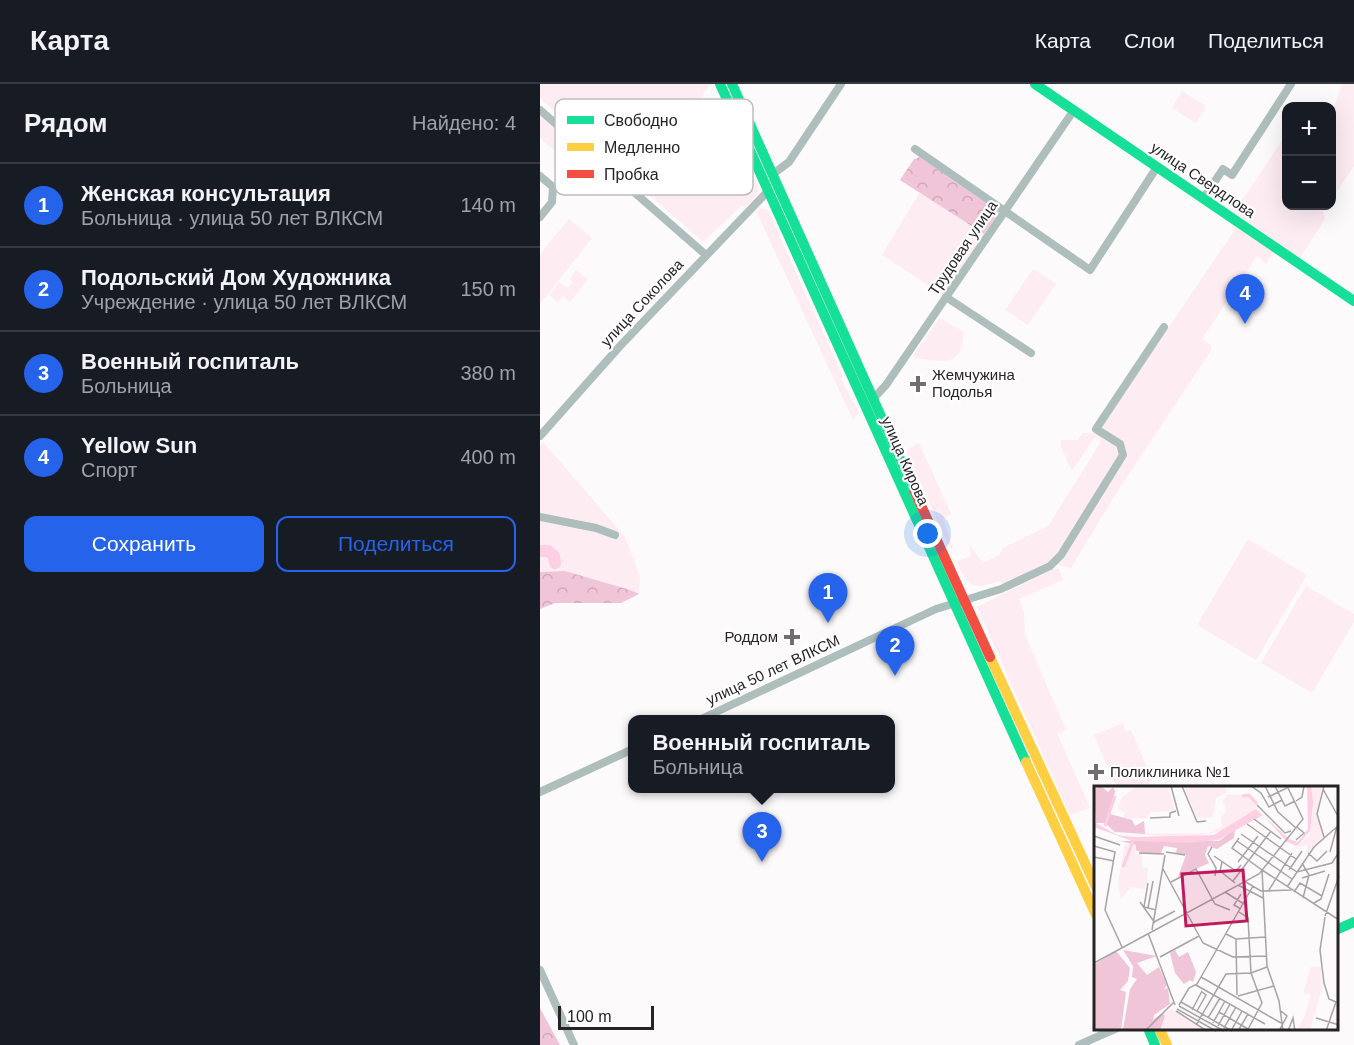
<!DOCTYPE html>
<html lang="ru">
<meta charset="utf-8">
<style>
:root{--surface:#171b24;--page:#242831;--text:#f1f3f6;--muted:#9ea1a6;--line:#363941;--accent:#2563eb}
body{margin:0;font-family:Arial,sans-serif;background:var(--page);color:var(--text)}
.controls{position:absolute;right:18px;top:18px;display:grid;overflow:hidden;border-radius:12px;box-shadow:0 6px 24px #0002}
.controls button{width:54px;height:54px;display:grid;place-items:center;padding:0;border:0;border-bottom:2px solid var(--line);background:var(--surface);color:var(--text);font:30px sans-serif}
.scale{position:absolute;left:18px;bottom:15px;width:96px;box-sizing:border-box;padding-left:6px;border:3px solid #262324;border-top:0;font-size:16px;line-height:21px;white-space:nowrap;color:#262324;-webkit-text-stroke:4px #fff;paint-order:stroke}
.you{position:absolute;left:388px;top:450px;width:21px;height:21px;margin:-15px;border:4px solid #fff;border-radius:50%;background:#1a73e8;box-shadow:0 0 0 9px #1a73e833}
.badge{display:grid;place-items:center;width:39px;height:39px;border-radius:50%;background:var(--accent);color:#fff;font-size:20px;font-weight:700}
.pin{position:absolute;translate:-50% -50px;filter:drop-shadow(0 2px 3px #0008)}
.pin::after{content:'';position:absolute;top:32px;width:21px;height:18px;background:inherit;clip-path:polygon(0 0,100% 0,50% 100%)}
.popup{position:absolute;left:88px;top:631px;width:267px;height:78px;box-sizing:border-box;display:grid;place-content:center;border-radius:12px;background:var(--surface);filter:drop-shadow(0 2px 4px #0005);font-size:20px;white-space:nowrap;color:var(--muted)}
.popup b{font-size:22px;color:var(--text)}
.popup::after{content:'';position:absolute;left:50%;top:100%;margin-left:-12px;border:12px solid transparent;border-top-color:var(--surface)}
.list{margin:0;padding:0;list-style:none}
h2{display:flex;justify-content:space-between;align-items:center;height:78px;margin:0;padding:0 24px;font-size:26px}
h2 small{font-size:20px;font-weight:400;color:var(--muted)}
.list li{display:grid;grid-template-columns:39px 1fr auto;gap:18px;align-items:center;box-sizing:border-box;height:84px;padding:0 24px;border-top:2px solid var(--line)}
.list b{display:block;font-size:22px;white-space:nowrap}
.list p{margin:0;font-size:20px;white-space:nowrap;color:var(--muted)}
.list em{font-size:20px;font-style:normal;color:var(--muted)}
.actions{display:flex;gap:12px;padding:18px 24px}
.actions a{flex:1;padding:14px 0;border:2px solid var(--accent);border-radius:12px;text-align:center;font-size:21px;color:var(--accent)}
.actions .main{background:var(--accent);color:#fff}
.map{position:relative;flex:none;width:814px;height:961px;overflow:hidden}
header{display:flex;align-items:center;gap:36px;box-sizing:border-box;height:84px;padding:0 30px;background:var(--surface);border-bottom:2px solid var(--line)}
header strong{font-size:28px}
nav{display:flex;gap:33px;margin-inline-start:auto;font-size:21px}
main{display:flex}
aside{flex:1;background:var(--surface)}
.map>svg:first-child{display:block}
.green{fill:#feecf3}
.forest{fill:url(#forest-crowns)}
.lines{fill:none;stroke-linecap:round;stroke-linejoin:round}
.river{stroke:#fccfe2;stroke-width:12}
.street{stroke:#aebebd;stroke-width:8}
.fast{stroke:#16e098;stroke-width:10}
.slow{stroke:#ffcf43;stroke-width:10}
.jam{stroke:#f24e42;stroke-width:10}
.poi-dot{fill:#716e6f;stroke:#fff;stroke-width:2}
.labels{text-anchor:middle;stroke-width:4.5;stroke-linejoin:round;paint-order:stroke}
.street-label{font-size:15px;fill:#262324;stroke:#fff}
.poi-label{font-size:15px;fill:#262324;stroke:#fff;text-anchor:start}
.inset-river{fill:none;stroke:#fccfe2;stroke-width:3}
.inset-road{fill:none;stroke:#a7a4a5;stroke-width:1.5}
.view{fill:#c2185b;fill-opacity:0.15;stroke:#c2185b;stroke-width:3}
.inset-edge{fill:none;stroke:#262324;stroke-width:3}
.key{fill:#fff;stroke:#bebdbd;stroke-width:1.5}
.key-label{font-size:16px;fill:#262324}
</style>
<header>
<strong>Карта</strong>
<nav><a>Карта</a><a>Слои</a><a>Поделиться</a></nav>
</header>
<main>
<aside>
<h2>Рядом<small>Найдено: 4</small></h2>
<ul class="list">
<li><span class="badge">1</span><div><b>Женская консультация</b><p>Больница · улица 50 лет ВЛКСМ</p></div><em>140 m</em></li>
<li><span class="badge">2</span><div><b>Подольский Дом Художника</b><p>Учреждение · улица 50 лет ВЛКСМ</p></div><em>150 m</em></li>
<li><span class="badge">3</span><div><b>Военный госпиталь</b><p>Больница</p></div><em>380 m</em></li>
<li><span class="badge">4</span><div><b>Yellow Sun</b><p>Спорт</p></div><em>400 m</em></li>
</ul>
<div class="actions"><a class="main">Сохранить</a><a>Поделиться</a></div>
</aside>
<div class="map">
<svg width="814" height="961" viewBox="0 0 814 961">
<defs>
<pattern id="forest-crowns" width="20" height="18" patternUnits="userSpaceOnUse" patternTransform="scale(1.5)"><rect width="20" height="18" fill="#f0c5d8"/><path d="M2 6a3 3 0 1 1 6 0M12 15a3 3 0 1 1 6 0" fill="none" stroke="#cea9b9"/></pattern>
</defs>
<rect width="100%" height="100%" fill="#fdfafb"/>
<g class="green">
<path d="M0 0H170L153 25H146L137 19 107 60 129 77 169 24 179 20 183 23 218 102V110L206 123 201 122 164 157H162L83 88 107 59 103 57 79 85 0 14Z"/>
<path d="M802 0H814V82L792 115V31Z"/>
<path d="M642 7 666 22 656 39 632 24Z"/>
<path d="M0 28 41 65 29 78 0 54Z"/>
<path d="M746 50V122H787L783 129 785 135 760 174 690 127 706 111Z"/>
<path d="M380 108 444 150 403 211 342 171Z"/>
<path d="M221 124 228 126 303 293 301 295 319 329 313 336 216 127Z"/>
<path d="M29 135 52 154 0 220V170Z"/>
<path d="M698 141 733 168 726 180 717 172 662 255 672 262 670 268 575 411 531 484 509 479 463 500 458 497C433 508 427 500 416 478L431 472 429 460 443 479 459 471 463 464 508 442 560 359 557 350 532 387 521 363V356H538L543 349H557Z"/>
<path d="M493 185 516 200 488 241 465 226Z"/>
<path d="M36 186 48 195 30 218 23 212 18 218 9 211 19 198 28 204 33 198 30 195Z"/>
<path d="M400 234 423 248C423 285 402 277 374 274L373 271Z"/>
<path d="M3 358 85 453 100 492 99 510 90 506 0 488V362Z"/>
<path d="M379 359 411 430 403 434 413 464 410 465 367 369V366Z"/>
<path d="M708 455 767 491 716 576 657 541Z"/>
<path d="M512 485H519L523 496 479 515 484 527 485 551 526 646 517 649 550 724 530 731 437 523Z"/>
<path d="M766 502 814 530V538L772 609 721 579Z"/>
<path d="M583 639 586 648 591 646 613 697 599 703H576L554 651Z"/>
</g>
<g class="forest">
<path d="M380 73 459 128 444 150 360 96 374 75Z"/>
<path d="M25 487 90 506 99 510 81 519H15L0 525V488Z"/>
<path d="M0 924 20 961H0Z"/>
</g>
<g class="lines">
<path class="river" d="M0 467H8L14 472 15 479"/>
<g class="street">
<path d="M0 26 166 171"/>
<path d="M375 65 550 186 617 83"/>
<path d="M233 90 249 78 301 0"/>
<path d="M0 92 13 103 12 118 0 133"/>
<path d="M663 115 683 85 692 91 751 0"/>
<path d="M406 213 491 269"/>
<path d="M333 315 346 301 534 26"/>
<path d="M0 352 80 262 228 107"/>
<path d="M0 433 56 444 75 451"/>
<path d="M159 636 396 525 461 505 510 482 521 471 583 371 580 360 556 345 624 243"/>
<path d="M0 708 93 665"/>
<path d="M0 886 34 961"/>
<path d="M539 961 577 944"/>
</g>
<g class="fast">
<path d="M180 0 486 678"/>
<path d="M192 0 374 406"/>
<path d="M495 0 814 217"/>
<path d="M798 845 814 838"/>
<path d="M608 944 615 961"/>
</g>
<g class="slow">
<path d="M450 573 556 803"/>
<path d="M486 678 556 831"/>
<path d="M619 944 627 961"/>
</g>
<path class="jam" d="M374 406 450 573"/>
</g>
<g class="poi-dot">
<path d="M375 291h6v6h6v6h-6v6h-6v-6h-6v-6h6z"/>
<path d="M249 544h6v6h6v6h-6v6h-6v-6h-6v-6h6z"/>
<path d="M553 679h6v6h6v6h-6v6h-6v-6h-6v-6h6z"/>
</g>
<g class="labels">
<g class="street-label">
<text transform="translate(663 96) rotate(34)" y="5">улица Свердлова</text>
<text transform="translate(423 164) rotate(-56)" y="5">Трудовая улица</text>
<text transform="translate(102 219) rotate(-47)" y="5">улица Соколова</text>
<text transform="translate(365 377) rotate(66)" y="5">улица Кирова</text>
<text transform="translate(233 586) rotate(-25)" y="5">улица 50 лет ВЛКСМ</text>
</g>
<g class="poi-label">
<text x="392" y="296">Жемчужина<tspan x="392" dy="17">Подолья</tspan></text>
<text x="238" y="558" text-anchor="end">Роддом</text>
<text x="570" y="693">Поликлиника №1</text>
</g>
</g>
<g transform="translate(554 702)">
<rect width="244" height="244" fill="#fdfafb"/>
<path d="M43 0H74L81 25 57 26 51 33 29 32 31 26 23 23 29 10ZM90 0H131L133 6 122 12 119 31 103 32ZM217 0H228L223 28 230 50 214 67 213 59 201 63 216 48ZM134 8 155 10 163 18 161 25 130 45 94 51 28 48 115 47 128 40 127 31 132 26 129 14ZM31 58 42 59V68H48V81L54 82 53 99 50 103 37 101 27 113 24 97ZM217 181H227L228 203 216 244 202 245 210 232 217 209 209 207ZM77 223H78L110 245H66L68 227Z" fill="#feecf3"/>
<path d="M7 0 14 6 19 1 21 5 16 28 38 34 41 40 50 35 51 48 21 46 11 37H2L0 3ZM141 43 140 52 123 63 114 60 111 69 115 77 84 91 92 69 82 67 83 62 70 60 67 67H49L42 64V59L26 55H125ZM29 164 63 170 43 177 53 189 65 181 73 199 70 203 74 202 76 218 60 229 59 234 68 227 71 230 66 244H29L36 203 43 193 38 191 39 180ZM81 164 85 171 94 166 102 186 99 196 96 194 90 198 81 187 76 167ZM22 165 36 182 34 195 26 204 32 206 27 244 0 245V179Z" fill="#f0c5d8"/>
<path d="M213 0H217L219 16 216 45 203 60 193 56 169 29 124 54 94 57 38 55 0 41V36L23 49 40 51 120 49 162 23 195 53 204 56 214 43Z" fill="#fccfe2"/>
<path class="inset-river" d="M148 10 155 9 163 18M11 40 21 10M29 81 40 53"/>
<path class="inset-road" d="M77 0 85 30M88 0 103 36 112 35M135 0H157M157 0 167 7 175 21 188 14M171 0 184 26 202 42M181 0 191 20 201 15M229 3 245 32M174 11 193 2M202 15 208 11 210 0M163 19 191 47 197 45M56 32 76 31V27L82 25M160 33 187 53M153 38 202 73M147 48 203 86 238 77 245 66M0 50 26 59M230 51 223 28 230 0M145 52 138 62 168 84M202 54 210 47 203 41M143 55 198 93M0 60 21 66 11 124 28 161M118 61 114 68 122 82 121 90M72 66 91 69M236 66 243 40M45 67 70 68M214 67 223 75 233 65M120 70 142 85 147 79M0 71 20 75M128 76 126 85 141 97M144 76 164 50M208 77 215 89 209 112M69 83 109 157 139 171 172 170M168 84 173 180 185 215 189 245M168 84 245 134M195 84 208 65M208 92 231 85M139 95 177 45M150 95 167 105 197 104M77 96 102 83 121 118 136 124M54 97 50 121 62 124M144 99 169 112M193 101 220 61 245 39M175 104 198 67M131 106 150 118M200 106 206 97 228 110M46 116 61 137M220 117 227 113 235 88M54 122 59 95M147 123 140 119 147 108M145 126 154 132 157 187 168 217 153 245M231 130 245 90M231 131 226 164 230 197 235 213 242 216 232 245M60 136 81 125M58 144 71 69M54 147 81 219M132 148 142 153 171 151M142 153 143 209M66 171 105 150M0 177 165 88 209 33 193 0M107 191 187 237M102 199 171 238M144 210 180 200M87 216 138 245M85 219 95 202 103 198 159 100M85 220 130 245M83 223 122 245M98 224 108 205M82 225 113 245M103 225 112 209 108 206M125 226 154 243M114 232 126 212M222 232 245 239M119 237 131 215M102 239 132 188 157 187 173 181M124 240 136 218M130 242 142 221M51 245 80 216M137 245 148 225M144 245 154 228M185 245 193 230 187 225M194 245 199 232 201 245"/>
<path class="view" d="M149 84 153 135 92 140 88 88Z"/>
<rect width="244" height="244" class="inset-edge"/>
</g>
<rect x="15" y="15" width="198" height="96" rx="9" class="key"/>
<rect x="27" y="32" width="27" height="8" fill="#16e098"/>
<rect x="27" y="59" width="27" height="8" fill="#ffcf43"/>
<rect x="27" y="86" width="27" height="8" fill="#f24e42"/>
<g class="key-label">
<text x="64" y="42">Свободно</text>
<text x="64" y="69">Медленно</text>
<text x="64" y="96">Пробка</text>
</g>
</svg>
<div class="controls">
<button>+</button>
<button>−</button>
</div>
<div class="scale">100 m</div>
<div class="you"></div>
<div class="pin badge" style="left:288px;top:539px">1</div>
<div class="pin badge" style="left:355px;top:592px">2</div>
<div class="pin badge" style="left:222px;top:778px">3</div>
<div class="popup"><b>Военный госпиталь</b>Больница</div>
<div class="pin badge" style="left:705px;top:240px">4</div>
</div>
</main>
